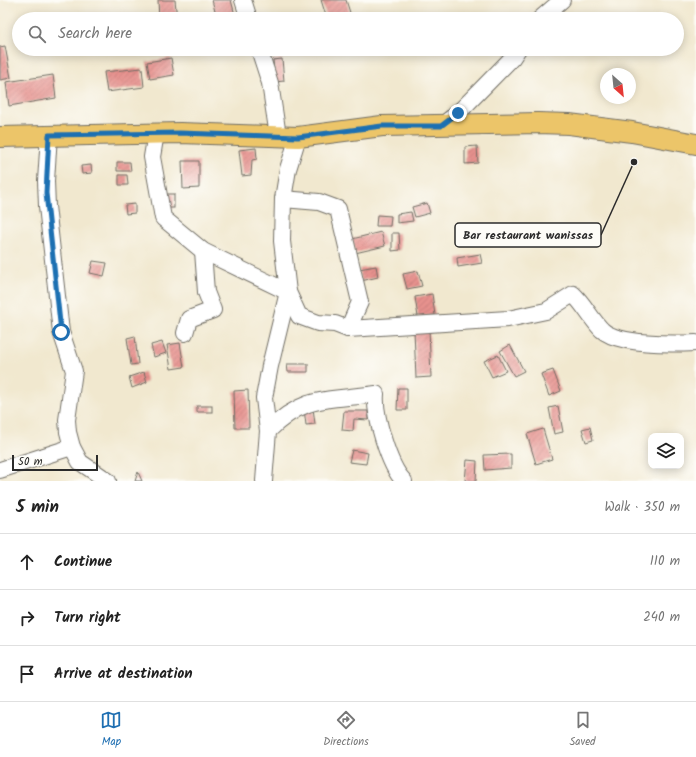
<!DOCTYPE html>
<meta charset="utf-8">
<style>
:root{--surface:#fff;--page:#f2f2f2;--text:#222;--muted:#767676;--line:#e0e0e0;--accent:#1f6fb2}
body{margin:0;font-family:Kalam,sans-serif;background:var(--page);color:var(--text)}
.controls{position:absolute;right:12px;bottom:12px;display:grid;overflow:hidden;border-radius:8px;box-shadow:0 2px 10px #0003}
.controls button{width:36px;height:36px;display:grid;place-items:center;padding:0;border:0;border-bottom:1px solid var(--line);background:var(--surface);color:var(--text);font:20px sans-serif}
.compass{position:absolute;left:600px;top:68px;width:36px;height:36px;border-radius:50%;background:var(--surface);box-shadow:0 2px 10px #0003;rotate:153deg}
.scale{position:absolute;left:12px;bottom:10px;width:86px;box-sizing:border-box;padding-left:4px;border:2px solid #2b2b2b;border-top:0;font-size:11px;line-height:14px;white-space:nowrap;color:#2b2b2b;-webkit-text-stroke:3px #fdfcf7;paint-order:stroke}
.stop{position:absolute;width:12px;height:12px;margin:-9px;border:3px solid #1f6fb2;border-radius:50%;background:#fff}
.stop.end{background:#1f6fb2;border-color:#fff;box-shadow:0 1px 4px #0008}
.list{margin:0;padding:0;list-style:none}
h2{display:flex;justify-content:space-between;align-items:center;height:52px;margin:0;padding:0 16px;font-size:17px}
h2 small{font-size:13px;font-weight:400;color:var(--muted)}
.list li{display:grid;grid-template-columns:26px 1fr auto;gap:12px;align-items:center;box-sizing:border-box;height:56px;padding:0 16px;border-top:1px solid var(--line)}
.list b{display:block;font-size:15px;white-space:nowrap}
.list em{font-size:13px;font-style:normal;color:var(--muted)}
.icon{flex:none;width:22px;height:22px;fill:none;stroke:currentColor;stroke-width:2;stroke-linecap:round;stroke-linejoin:round}
.map{position:relative;flex:none;width:696px;height:481px;overflow:hidden}
.search{position:absolute;background:var(--surface);box-shadow:0 2px 10px #0003;left:12px;right:12px;top:12px;height:44px;display:flex;align-items:center;gap:10px;box-sizing:border-box;padding:0 14px;border-radius:22px;color:var(--muted);font-size:15px}
.sheet{height:220px;background:var(--surface)}
nav{display:flex;justify-content:space-around;align-items:center;box-sizing:border-box;height:56px;border-top:1px solid var(--line);background:var(--surface);font-size:11px;color:var(--muted)}
nav a{display:grid;justify-items:center;gap:2px}
nav .on{color:var(--accent)}
.map>svg:first-child{display:block}
.building{fill:url(#building-hatch)}
.lines{fill:none;stroke-linecap:round;stroke-linejoin:round}
.minor-casing{stroke:#706d64;stroke-width:18}
.major-casing{stroke:#706d64;stroke-width:22}
.minor{stroke:#fff;stroke-width:16}
.major{stroke:#ecc569;stroke-width:20}
.route{stroke:#1f6fb2;stroke-width:5}
.leader{fill:none;stroke:#2b2b2b;stroke-width:1.5}
.callout-dot{fill:#2b2b2b;stroke:#fdfcf7;stroke-width:1.5}
.callout{fill:#fdfcf7;stroke:#2b2b2b;stroke-width:1.5}
.callout-label{font-size:12px;text-anchor:middle;font-weight:bold;fill:#2b2b2b}
</style>
<div class="map">
<svg width="696" height="481" viewBox="0 0 696 481">
<defs>
<pattern id="building-hatch" width="6" height="6" patternUnits="userSpaceOnUse"><rect width="6" height="6" fill="#e7928e"/><path d="M-1 1l2-2M0 6l6-6M5 7l2-2" fill="none" stroke="#bb7774"/></pattern>
</defs>
<rect width="100%" height="100%" fill="#fdfcf7"/>
<filter id="ink" filterUnits="userSpaceOnUse"><feTurbulence type="fractalNoise" baseFrequency=".025" numOctaves="2"/><feDisplacementMap in="SourceGraphic" scale="8" xChannelSelector="R" yChannelSelector="G"/><feConvolveMatrix kernelMatrix="1 2 1 2 8 2 1 2 1" color-interpolation-filters="sRGB"/></filter>
<filter id="wash" filterUnits="userSpaceOnUse"><feTurbulence type="fractalNoise" baseFrequency=".012" numOctaves="4" result="noise"/><feDisplacementMap in="SourceGraphic" scale="16" xChannelSelector="R" yChannelSelector="G"/><feGaussianBlur stdDeviation="0.9" result="paint"/><feColorMatrix in="noise" values="0 0 0 0 0 0 0 0 0 0 0 0 0 0 0 0 0 1.4 0 .05"/><feComposite in="paint" operator="in"/></filter>
<g filter="url(#wash)">
<rect width="100%" height="100%" fill="#f1e8cf"/>
<g id="blocks">
<g class="building">
<path d="M158 0H175L177 19H159Z"/>
<path d="M212 0H231L236 19H217Z"/>
<path d="M321 0H346L352 19H327Z"/>
<path d="M5 46 11 78 0 80V47Z"/>
<path d="M171 58 174 75 150 79 147 62Z"/>
<path d="M282 59 284 81 275 82 273 60Z"/>
<path d="M142 68 144 87 107 92 104 72Z"/>
<path d="M53 75 56 98 9 106 6 82Z"/>
<path d="M477 146 478 163 465 164V147Z"/>
<path d="M256 148 257 159 252 160 251 175 242 176 239 150Z"/>
<path d="M182 161H199V188L183 189Z"/>
<path d="M117 162H130L131 171H117Z"/>
<path d="M91 165 92 173 82 174 81 166Z"/>
<path d="M119 175H127L128 185H119Z"/>
<rect x="165" y="194" width="9" height="14"/>
<path d="M427 203 430 213 415 217 412 207Z"/>
<path d="M135 204V213L126 214 125 205Z"/>
<path d="M411 212 413 221 397 223V214Z"/>
<path d="M377 215 391 216 390 226H376Z"/>
<path d="M381 232 385 246 355 253 352 239Z"/>
<path d="M392 233H399L400 250 392 251Z"/>
<path d="M480 254 482 263 458 267 457 258Z"/>
<path d="M93 261 107 263 104 276 90 273Z"/>
<path d="M376 266 378 277 361 281 359 269Z"/>
<path d="M418 271 422 286 407 289 403 274Z"/>
<path d="M432 294 435 315 418 317 415 297Z"/>
<path d="M429 329 431 377 416 378 414 330Z"/>
<path d="M135 336 138 364 131 365 127 338Z"/>
<path d="M162 342 166 353 154 357 151 345Z"/>
<path d="M180 343 184 367 171 369 167 345Z"/>
<path d="M510 345 524 371 514 376 500 351Z"/>
<path d="M498 355 506 371 492 377 484 361Z"/>
<path d="M287 364H308V372H288Z"/>
<path d="M553 370 561 391 549 396 541 374Z"/>
<path d="M144 372 147 382 132 388 129 377Z"/>
<path d="M398 388H407V410H397Z"/>
<path d="M248 390 249 428H235L234 391Z"/>
<rect x="197" y="406" width="15" height="6"/>
<path d="M558 406 563 432 554 434 549 408Z"/>
<path d="M313 408 315 424 306 425 304 409Z"/>
<path d="M344 411H368V420L354 419 353 431 342 430Z"/>
<path d="M590 427 593 440 586 442 582 429Z"/>
<path d="M543 429 552 459 536 464 527 434Z"/>
<path d="M352 450 368 453 366 464 349 462Z"/>
<path d="M511 454V468L485 470 484 455Z"/>
<path d="M467 460 477 461 476 481H465Z"/>
<path d="M138 472 142 481H135Z"/>
</g>
</g>
</g>
<g filter="url(#ink)">
<use href="#blocks" fill-opacity="0" stroke="#706d64" stroke-width="1"/>
<g class="lines">
<defs>
<g id="minor">
<path d="M243 0 249 19"/>
<path d="M540 19 562 0"/>
<path d="M259 49 270 83 278 136"/>
<path d="M441 126 458 113 512 58 518 49"/>
<path d="M156 133 152 157 163 218 203 251 288 292"/>
<path d="M49 135 46 181 47 206 61 332 74 371 67 420 68 432 72 447 80 462 108 481"/>
<path d="M298 137 288 169 283 199 282 241 288 292 299 316 318 323 335 324 348 329 508 319 546 311 573 294C584 304 591 319 602 330 618 345 674 344 696 343"/>
<path d="M283 199 319 202 338 209 360 302 348 329"/>
<path d="M185 333 189 319 213 310 206 292 203 251"/>
<path d="M268 431C305 394 327 401 376 394 374 415 389 467 404 481"/>
<path d="M0 470 72 447"/>
<path d="M264 481 268 431 264 398 270 366 288 292"/>
</g>
<path id="major" d="M0 137 180 133 298 137 382 126 538 123 569 124 632 132 696 144"/>
</defs>
<use href="#minor" class="minor-casing"/>
<use href="#major" class="major-casing"/>
<use href="#minor" class="minor"/>
<use href="#major" class="major"/>
</g>
</g>
<g class="lines" filter="url(#ink)">
<path class="route" d="M61 332 46 193 49 135 180 133 298 137 382 126H441L458 113"/>
</g>
<path class="leader" d="M634 162L601 235"/>
<circle class="callout-dot" cx="634" cy="162" r="4"/>
<rect class="callout" x="455" y="223" width="146" height="24" rx="4"/>
<g class="callout-label">
<text x="528" y="239">Bar restaurant wanissas</text>
</g>
</svg>
<div class="controls">
<button><svg class="icon" aria-label="layers" viewBox="0 0 24 24"><path d="M12 4l9 5-9 5-9-5zM3 14l9 5 9-5"/></svg></button>
</div>
<svg class="compass" viewBox="-18 -18 36 36"><path d="M0-13l5 13h-10z" fill="#e53935"/><path d="M0 13l5-13h-10z" fill="#767676"/></svg>
<div class="scale">50 m</div>
<div class="stop" style="left:61px;top:332px"></div>
<div class="stop end" style="left:458px;top:113px"></div>
<div class="search"><svg class="icon" aria-label="search" viewBox="0 0 24 24"><circle cx="10" cy="10" r="6"/><path d="M15 15l6 6"/></svg>Search here</div>
</div>
<section class="sheet">
<h2>5 min<small>Walk · 350 m</small></h2>
<ul class="list">
<li><svg class="icon" aria-label="ahead" viewBox="0 0 24 24"><path d="M12 20V5M6 11l6-6 6 6"/></svg><div><b>Continue</b></div><em>110 m</em></li>
<li><svg class="icon" aria-label="right" viewBox="0 0 24 24"><path d="M7 20v-9h11M14 6l5 5-5 5"/></svg><div><b>Turn right</b></div><em>240 m</em></li>
<li><svg class="icon" aria-label="arrive" viewBox="0 0 24 24"><path d="M6 21V4h12l-3 4 3 4H6"/></svg><div><b>Arrive at destination</b></div></li>
</ul>
</section>
<nav>
<a class="on"><svg class="icon" aria-label="map" viewBox="0 0 24 24"><path d="M3 6l6-2 6 2 6-2v14l-6 2-6-2-6 2zM9 4v14M15 6v14"/></svg>Map</a>
<a><svg class="icon" aria-label="directions" viewBox="0 0 24 24"><path d="M12 3l9 9-9 9-9-9zM9 14v-3h6M13 9l2 2-2 2"/></svg>Directions</a>
<a><svg class="icon" aria-label="saved" viewBox="0 0 24 24"><path d="M7 4h10v16l-5-4-5 4z"/></svg>Saved</a>
</nav>
